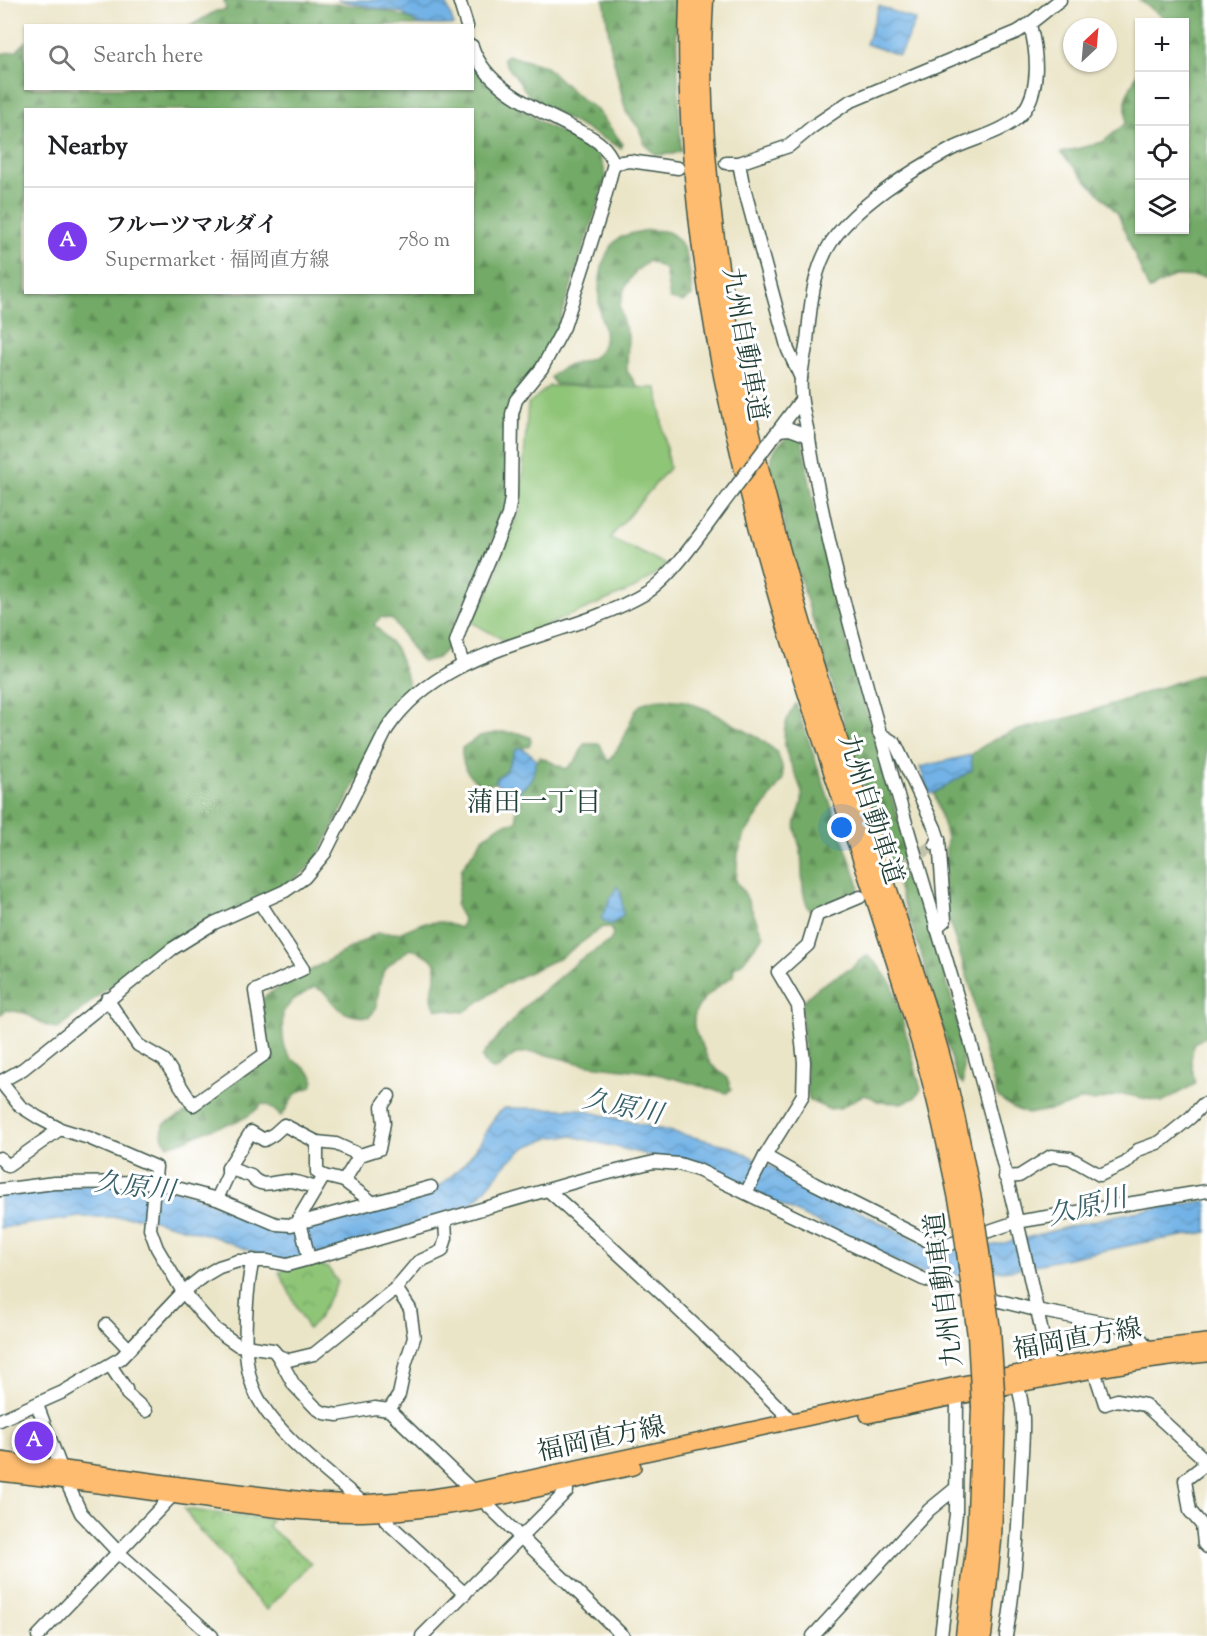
<!DOCTYPE html>
<meta charset="utf-8">
<style>
:root{--surface:#fff;--page:#f2f2f2;--text:#202124;--muted:#757577;--line:#e0e0e0;--accent:#7c3aed}
body{margin:0;font-family:"Sorts Mill Goudy","Noto Serif JP",serif;background:var(--page);color:var(--text)}
.controls{position:absolute;right:18px;top:18px;display:grid;overflow:hidden;border-radius:0px;box-shadow:0 2px 4px #0004}
.controls button{width:54px;height:54px;display:grid;place-items:center;padding:0;border:0;border-bottom:2px solid var(--line);background:var(--surface);color:var(--text);font:30px sans-serif}
.compass{position:absolute;left:1063px;top:18px;width:54px;height:54px;border-radius:50%;background:var(--surface);box-shadow:0 2px 4px #0004;rotate:26deg}
.you{position:absolute;left:842px;top:828px;width:21px;height:21px;margin:-15px;border:4px solid #fff;border-radius:50%;background:#1a73e8;box-shadow:0 0 0 9px #1a73e833}
.badge{display:grid;place-items:center;width:39px;height:39px;border-radius:50%;background:var(--accent);color:#fff;font-size:20px;font-weight:700}
.pin{position:absolute;translate:-50% -50%;border:3px solid #fff;box-shadow:0 2px 6px #0006}
.list{margin:0;padding:0;list-style:none}
h2{display:flex;justify-content:space-between;align-items:center;height:78px;margin:0;padding:0 24px;font-size:26px}
h2 small{font-size:20px;font-weight:400;color:var(--muted)}
.list li{display:grid;grid-template-columns:39px 1fr auto;gap:18px;align-items:center;box-sizing:border-box;height:108px;padding:0 24px;border-top:2px solid var(--line)}
.list b{display:block;font-size:22px;white-space:nowrap}
.list p{margin:0;font-size:20px;white-space:nowrap;color:var(--muted)}
.list em{font-size:20px;font-style:normal;color:var(--muted)}
.icon{flex:none;width:33px;height:33px;fill:none;stroke:currentColor;stroke-width:2;stroke-linecap:round;stroke-linejoin:round}
.map{position:relative;flex:none;width:1207px;height:1636px;overflow:hidden}
.search{position:absolute;background:var(--surface);box-shadow:0 2px 4px #0004;left:24px;top:24px;width:450px;height:66px;display:flex;align-items:center;gap:15px;box-sizing:border-box;padding:0 21px;border-radius:0px;color:var(--muted);font-size:22px}
.panel{position:absolute;background:var(--surface);box-shadow:0 2px 4px #0004;left:24px;top:108px;width:450px;height:186px;border-radius:0px}
.map>svg:first-child{display:block}
.forest{fill:url(#forest-firs);stroke:#49744e;stroke-width:1.5;fill-rule:evenodd}
.park{fill:url(#park-crowns);stroke:#578156;stroke-width:1.5}
.garden{fill:#8fc577;stroke:#578156;stroke-width:1.5}
.water{fill:url(#water-waves);stroke:#48788d;stroke-width:1.5}
.lines{fill:none;stroke-linecap:round;stroke-linejoin:round}
.minor-tunnel{stroke:#c2c3aa;stroke-width:12;stroke-dasharray:12 6;stroke-linecap:butt}
.minor-casing{stroke:#3e564a;stroke-width:15}
.major-casing{stroke:#3e564a;stroke-width:18}
.highway-casing{stroke:#3e564a;stroke-width:21}
.minor{stroke:#fff;stroke-width:12}
.major{stroke:#fdbc70;stroke-width:15}
.highway{stroke:#fdbc70;stroke-width:18}
.minor-bridge-casing{stroke:#3e564a;stroke-width:15;stroke-linecap:butt}
.highway-bridge-casing{stroke:#3e564a;stroke-width:21;stroke-linecap:butt}
.minor-bridge{stroke:#fff;stroke-width:12}
.highway-bridge{stroke:#fdbc70;stroke-width:18}
.labels{text-anchor:middle;stroke-width:6;stroke-linejoin:round;paint-order:stroke}
.street-label{font-size:26px;fill:#1f3d34;stroke:#fff}
.neighbourhood-label{font-size:27px;fill:#1f3d34;stroke:#fff}
.water-label{font-size:27px;font-style:italic;fill:#386069;stroke:#fff}
</style>
<div class="map">
<svg width="1207" height="1636" viewBox="0 0 1207 1636">
<defs>
<pattern id="forest-firs" width="22" height="20" patternUnits="userSpaceOnUse" patternTransform="scale(1.5)"><rect width="22" height="20" fill="#73aa68"/><path d="M5 1l3.5 6h-7zM16 11l3.5 6h-7z" fill="#5e8c56"/></pattern>
<pattern id="park-crowns" width="20" height="18" patternUnits="userSpaceOnUse" patternTransform="scale(1.5)"><rect width="20" height="18" fill="#8fc577"/><path d="M2 6a3 3 0 1 1 6 0M12 15a3 3 0 1 1 6 0" fill="none" stroke="#74a162"/></pattern>
<pattern id="water-waves" width="16" height="10" patternUnits="userSpaceOnUse" patternTransform="scale(1.5)"><rect width="16" height="10" fill="#72b2e6"/><path d="M0 5q4-4 8 0t8 0" fill="none" stroke="#5d92bb"/></pattern>
</defs>
<rect width="100%" height="100%" fill="#fff"/>
<filter id="ink" filterUnits="userSpaceOnUse"><feTurbulence type="fractalNoise" baseFrequency=".0167" numOctaves="2"/><feDisplacementMap in="SourceGraphic" scale="12" xChannelSelector="R" yChannelSelector="G"/><feConvolveMatrix kernelMatrix="1 2 1 2 8 2 1 2 1" color-interpolation-filters="sRGB"/></filter>
<filter id="wash" filterUnits="userSpaceOnUse"><feTurbulence type="fractalNoise" baseFrequency=".008" numOctaves="4" result="noise"/><feDisplacementMap in="SourceGraphic" scale="24" xChannelSelector="R" yChannelSelector="G"/><feGaussianBlur stdDeviation="1.35" result="paint"/><feColorMatrix in="noise" values="0 0 0 0 0 0 0 0 0 0 0 0 0 0 0 0 0 1.4 0 .05"/><feComposite in="paint" operator="in"/></filter>
<g filter="url(#wash)">
<rect width="100%" height="100%" fill="#ebe5c8"/>
<g class="forest">
<path d="M224 0C268 0 390 0 419 25L190 26 216 11 226 10Z"/>
<path d="M604 0H675L681 151 673 154 656 155 645 145 639 128 626 112 611 49Z"/>
<path d="M1139 0H1207V277L1174 276 1149 290 1118 214 1061 153 1103 142 1126 123V97L1139 70 1140 230H1184V22H1165L1166 19Z"/>
<path d="M25 42 26 88H472L473 66 488 84 542 123 592 149 599 156 604 168 606 179 555 335 531 375 520 387 508 503 470 592 452 629 447 648 437 658 423 662C410 650 403 634 392 619L381 617 374 624 396 649 408 680 410 695 394 709 318 856 303 873 282 888 181 936 104 991 58 1029 45 1025 25 1013 6 1010 0 1015V54L17 51ZM26 110H472V292H26Z"/>
<path d="M507 55 545 66 581 99 596 109 622 143 621 148 547 108 530 97 505 63 503 58Z"/>
<path d="M649 230C655 231 663 230 668 232 690 242 690 275 692 296L682 302 670 299 665 269 649 261 636 271 625 287 620 305 623 322 628 335 627 371 640 390 555 384 551 377C568 357 593 369 603 345 607 334 602 324 600 313 597 290 599 255 618 239 627 233 639 232 649 230Z"/>
<path d="M791 437 802 441 825 560 855 673 953 1004 963 1051V1084L957 1078 920 950 863 784 789 543 770 464C773 451 778 441 791 437Z"/>
<path d="M1207 672V1036L1194 1043 1191 1061 1195 1084 1162 1102 1123 1094 1094 1101 1081 1100 1061 1108 1028 1114 1013 1108 997 1096 980 1035 972 991 942 900 947 838 934 793 971 770V755C1007 726 1037 727 1079 715 1122 701 1164 686 1207 672Z"/>
<path d="M665 699 685 701 708 710 760 739 777 752 782 766 783 779 745 834 738 853 736 881 745 894 763 936 743 962 734 968 733 976C718 987 691 1003 694 1025 694 1032 698 1037 701 1043 705 1049 706 1058 711 1064 721 1075 726 1071 731 1089L727 1093C701 1087 677 1078 651 1073 627 1068 602 1068 578 1063 560 1059 539 1050 520 1053 508 1055 504 1067 494 1070L487 1066 482 1058 486 1051 525 1006 578 961 610 941 613 934 610 928 603 927 563 956 505 984 464 1012 436 1009C420 986 460 962 410 949 401 956 390 962 384 972 375 986 382 1006 369 1017 358 1017 344 1015 336 1006 326 997 329 992 314 987L293 1000 283 1012C282 1025 281 1046 290 1057 296 1064 318 1072 313 1084 310 1090 302 1089 297 1093 291 1098 287 1110 281 1116L268 1105 262 1104C244 1124 227 1123 203 1132 191 1137 182 1144 168 1145 161 1138 161 1134 164 1124L207 1102 267 1057 262 1001 266 995 377 933H399L422 923 442 922 461 928 463 919 456 906 462 868 483 838 499 826 517 821 514 794C530 784 533 779 536 761L540 757 566 769 577 759 584 744H600L608 762C614 754 620 746 624 737 636 713 631 700 665 699Z"/>
<path d="M796 704 859 886 857 891 810 911C800 894 803 872 801 853 800 843 793 831 796 821 798 812 804 804 802 794 799 776 784 757 784 738 784 726 789 713 796 704Z"/>
<path d="M501 732 518 733 530 737 531 742 529 746 516 750 506 771 497 777 495 783C472 790 461 766 462 748L480 736Z"/>
<path d="M868 956 877 964 893 986 921 1089 915 1098 902 1103 879 1102 871 1097 863 1095 840 1108 828 1109 810 1101 808 1095 801 1005C813 988 830 980 848 970 856 966 859 958 868 956Z"/>
</g>
<g class="park">
<path d="M317 1265 328 1268 338 1282 316 1322 308 1329 279 1272 296 1267Z"/>
<path d="M184 1509 272 1520 268 1526 311 1563 267 1610 234 1576 229 1561 200 1531Z"/>
</g>
<path class="garden" d="M549 386 657 388 669 468 610 538 668 565 635 588 507 642 471 622 496 579 504 543 520 511 528 404Z"/>
<g class="water">
<path d="M337 0H445L454 25H419L402 13Z"/>
<path d="M879 6 916 20 899 55 866 44Z"/>
<path d="M521 748 531 754 536 761C533 779 530 784 514 794L495 783 497 778 506 771 516 749Z"/>
<path d="M971 755 972 770 934 793 929 794 920 767Z"/>
<path d="M617 886 621 893 623 915 612 924H608L601 918Z"/>
<path d="M505 1108 578 1109 730 1146 935 1250C980 1253 1032 1236 1075 1225 1119 1214 1162 1206 1207 1201V1232L1140 1243 1011 1270 947 1276 916 1271 712 1171 572 1136 552 1137 526 1147 508 1162 477 1199 464 1209 322 1254 277 1261 212 1236 143 1217H79L0 1228V1196L74 1185 142 1184 185 1192 253 1220 312 1224 441 1185C456 1173 469 1160 480 1143 488 1130 492 1116 505 1108Z"/>
</g>
</g>
<g filter="url(#ink)">
<g class="lines">
<path class="minor-tunnel" d="M878 884 935 844"/>
<defs>
<g id="minor">
<path d="M459 0 467 26"/>
<path d="M1030 25C1037 51 1041 89 1023 112 1006 133 973 138 950 150 912 170 857 205 832 241 812 271 811 306 807 341 805 354 802 366 801 378 799 401 807 423 810 445 823 524 843 602 865 679 898 800 935 920 970 1040 1002 1150 1028 1264 1051 1376"/>
<path d="M614 163 630 161 678 168"/>
<path d="M726 163H739L789 146 812 127 849 102 1017 32C1033 23 1045 11 1060 0"/>
<path d="M739 163 743 184 788 350 801 378"/>
<path d="M779 430 790 429 809 436"/>
<path d="M774 436 801 400"/>
<path d="M463 664 456 642 461 627 508 515 511 498 512 414 516 400 542 368 564 327 601 212 614 163C612 159 610 155 607 151 599 140 585 134 573 128 537 109 485 88 472 46"/>
<path d="M879 733 895 743 935 828 939 840 935 844"/>
<path d="M936 928 945 920 939 840"/>
<path d="M107 999 138 1045 164 1060 193 1105 265 1054 255 991 303 969 260 903"/>
<path d="M0 1081 20 1106 39 1118 60 1129 89 1138 156 1167 150 1229 157 1248 183 1292 215 1329 238 1345 273 1350 278 1356 294 1385 316 1408 324 1413 338 1415 375 1408 389 1410 623 1636"/>
<path d="M0 1082 23 1069 172 949 214 923 285 891 305 877 325 853 387 729C445 642 563 642 646 593 673 577 710 520 731 493"/>
<path d="M317 1142 336 1144 360 1155 344 1181"/>
<path d="M360 1155 379 1149 384 1123 382 1106 389 1096"/>
<path d="M765 1156 815 1184 936 1245 950 1244 1016 1222 1207 1191"/>
<path d="M0 1158 8 1166 60 1129"/>
<path d="M228 1168 251 1176C262 1190 274 1181 287 1181 297 1181 307 1185 316 1188"/>
<path d="M324 1176 344 1181 372 1202"/>
<path d="M1005 1177 1019 1176 1051 1156 1070 1158 1100 1175 1126 1163 1138 1150 1160 1142 1191 1117 1203 1104"/>
<path d="M0 1190 54 1183 155 1182 217 1199 276 1224 291 1225 431 1187"/>
<path d="M549 1191C633 1265 714 1342 792 1421"/>
<path d="M746 1193 765 1156 803 1095 804 1062 798 1006 778 972 808 945 817 915 860 897"/>
<path d="M217 1199 228 1175V1168L251 1132 264 1140 274 1134 284 1125 317 1142V1172L324 1176 299 1218 309 1259"/>
<path d="M253 1260C248 1279 247 1299 246 1319 245 1342 245 1366 253 1387 270 1431 328 1472 363 1503"/>
<path d="M106 1325 129 1349"/>
<path d="M278 1356 289 1360 314 1354 396 1288 418 1262 442 1251 446 1238 445 1221"/>
<path d="M1091 1361 1105 1404 1117 1400 1145 1405 1202 1457 1203 1466 1185 1480 1190 1511 1202 1525 1204 1544 1207 1547"/>
<path d="M110 1365 126 1389 127 1394 146 1411"/>
<path d="M37 1405 66 1481 81 1513 119 1553 212 1636"/>
<path d="M389 1410 399 1395 406 1362 414 1338 410 1309 396 1288"/>
<path d="M0 1420 63 1392 121 1358 183 1292 202 1277 219 1267 238 1261H268L287 1265 309 1259 585 1179 645 1164 654 1162 679 1164 698 1170 923 1279 959 1291 1036 1310 1132 1328 1144 1343 1145 1349"/>
<path d="M384 1512 386 1521 465 1594"/>
<path d="M38 1636 173 1495"/>
<path d="M422 1636 567 1491 566 1482"/>
<path d="M813 1636 929 1510 956 1488"/>
<path d="M941 1636 956 1514 957 1396"/>
<path d="M1006 1636C1016 1582 1018 1526 1021 1471 1022 1443 1027 1411 1017 1385"/>
</g>
<g id="major">
<path d="M868 1415C923 1403 979 1392 1035 1381 1092 1370 1149 1359 1207 1354"/>
<path d="M0 1460 180 1485 314 1501 363 1503 426 1498 472 1491 957 1385 1145 1349 1207 1342"/>
<path d="M0 1473C62 1480 123 1488 185 1497 247 1506 311 1516 374 1513 462 1510 548 1486 633 1467"/>
</g>
<g id="highway">
<path d="M689 0C681 223 731 448 797 660 836 786 882 910 919 1037 937 1095 949 1155 961 1214"/>
<path d="M704 0C703 19 702 38 702 56 703 258 752 460 810 652 842 756 878 858 911 961 922 997 935 1033 944 1069 956 1116 965 1163 974 1210"/>
<path d="M965 1636 976 1540 981 1407"/>
<path d="M982 1636 992 1541 996 1407"/>
</g>
</defs>
<use href="#minor" class="minor-casing"/>
<use href="#major" class="major-casing"/>
<use href="#highway" class="highway-casing"/>
<use href="#minor" class="minor"/>
<use href="#major" class="major"/>
<use href="#highway" class="highway"/>
<defs>
<path id="minor-bridge" d="M731 493 774 436"/>
<g id="highway-bridge">
<path d="M974 1210 991 1330 996 1407"/>
<path d="M961 1214 977 1336 981 1407"/>
</g>
</defs>
<use href="#minor-bridge" class="minor-bridge-casing"/>
<use href="#highway-bridge" class="highway-bridge-casing"/>
<use href="#minor-bridge" class="minor-bridge"/>
<use href="#highway-bridge" class="highway-bridge"/>
</g>
</g>
<g class="labels">
<g class="street-label">
<text transform="translate(746 344) rotate(80)" y="9">九州自動車道</text>
<text transform="translate(872 809) rotate(72)" y="9">九州自動車道</text>
<text transform="translate(943 1290) rotate(-97)" y="9">九州自動車道</text>
<text transform="translate(1077 1338) rotate(-10)" y="9">福岡直方線</text>
<text transform="translate(601 1438) rotate(-12)" y="9">福岡直方線</text>
</g>
<g class="neighbourhood-label">
<text x="534" y="811">蒲田一丁目</text>
</g>
<g class="water-label">
<text transform="translate(623 1106) rotate(12)" y="9">久原川</text>
<text transform="translate(135 1186) rotate(7)" y="9">久原川</text>
<text transform="translate(1087 1206) rotate(-14)" y="9">久原川</text>
</g>
</g>
</svg>
<div class="controls">
<button>+</button>
<button>−</button>
<button><svg class="icon" aria-label="locate" viewBox="0 0 24 24"><circle cx="12" cy="12" r="6"/><path d="M12 2v4M12 18v4M2 12h4M18 12h4"/></svg></button>
<button><svg class="icon" aria-label="layers" viewBox="0 0 24 24"><path d="M12 4l9 5-9 5-9-5zM3 14l9 5 9-5"/></svg></button>
</div>
<svg class="compass" viewBox="-18 -18 36 36"><path d="M0-13l5 13h-10z" fill="#e53935"/><path d="M0 13l5-13h-10z" fill="#757577"/></svg>
<div class="you"></div>
<div class="pin badge" style="left:34px;top:1441px">A</div>
<div class="search"><svg class="icon" aria-label="search" viewBox="0 0 24 24"><circle cx="10" cy="10" r="6"/><path d="M15 15l6 6"/></svg>Search here</div>
<section class="panel">
<h2>Nearby<small></small></h2>
<ul class="list">
<li><span class="badge">A</span><div><b>フルーツマルダイ</b><p>Supermarket · 福岡直方線</p></div><em>780 m</em></li>
</ul>
</section>
</div>
